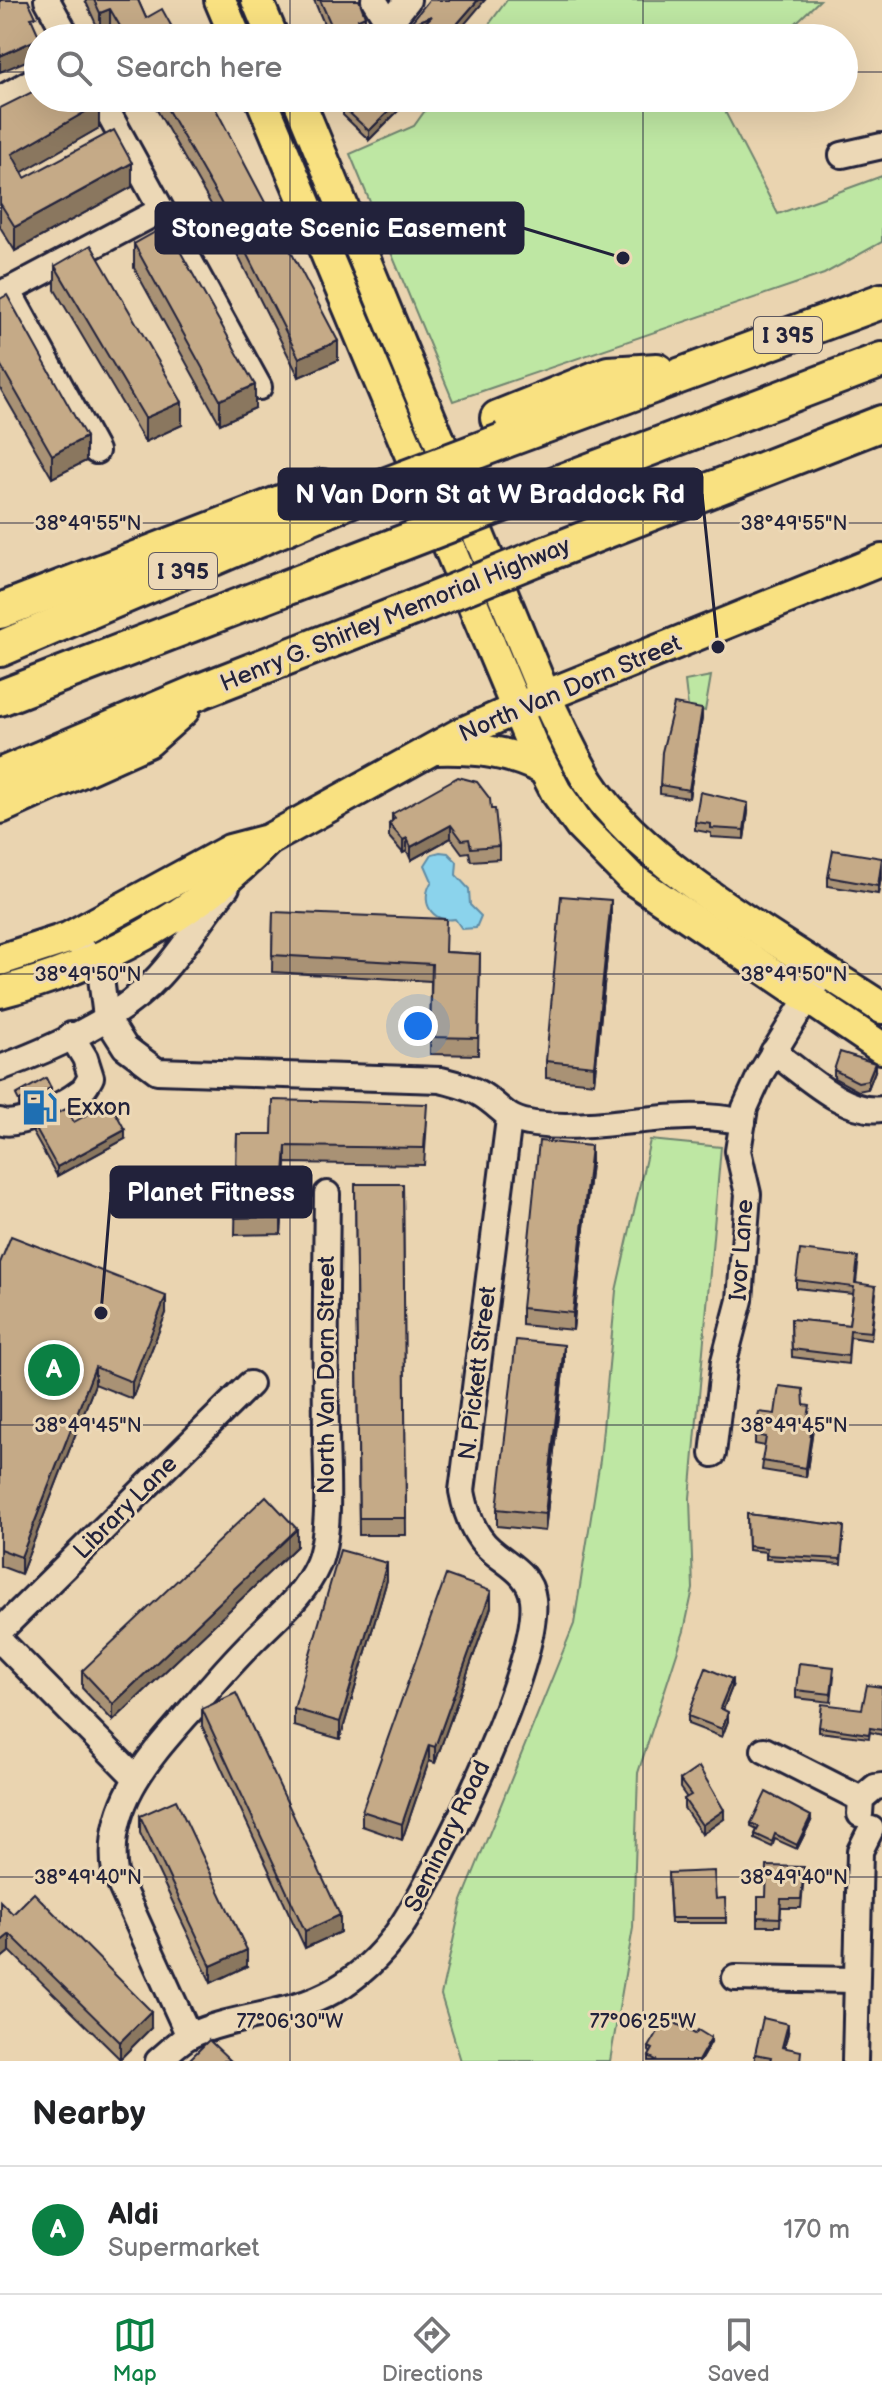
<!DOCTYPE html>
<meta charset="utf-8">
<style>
:root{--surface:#fff;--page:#f6f6f6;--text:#202124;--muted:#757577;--line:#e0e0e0;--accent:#0b8043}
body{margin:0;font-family:"Balsamiq Sans",sans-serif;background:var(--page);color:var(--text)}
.you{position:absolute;left:418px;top:1026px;width:28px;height:28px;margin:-20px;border:6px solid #fff;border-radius:50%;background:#1a73e8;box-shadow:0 0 0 12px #1a73e833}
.badge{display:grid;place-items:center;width:52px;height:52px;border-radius:50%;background:var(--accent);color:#fff;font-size:26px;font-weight:700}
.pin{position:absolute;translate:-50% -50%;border:4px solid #fff;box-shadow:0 2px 8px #0006}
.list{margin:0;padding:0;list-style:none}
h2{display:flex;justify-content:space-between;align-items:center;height:104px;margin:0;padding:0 32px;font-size:34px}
h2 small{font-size:26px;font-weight:400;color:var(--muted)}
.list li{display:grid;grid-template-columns:52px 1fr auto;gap:24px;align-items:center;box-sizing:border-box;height:128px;padding:0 32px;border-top:2px solid var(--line)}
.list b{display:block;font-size:30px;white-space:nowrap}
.list p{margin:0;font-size:26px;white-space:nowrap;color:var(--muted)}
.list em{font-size:26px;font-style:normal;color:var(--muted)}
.icon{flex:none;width:44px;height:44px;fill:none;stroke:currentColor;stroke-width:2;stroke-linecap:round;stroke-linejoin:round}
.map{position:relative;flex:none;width:882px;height:2061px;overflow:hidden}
.search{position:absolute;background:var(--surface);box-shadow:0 8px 32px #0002;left:24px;right:24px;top:24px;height:88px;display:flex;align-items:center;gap:20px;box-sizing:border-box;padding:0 28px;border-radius:44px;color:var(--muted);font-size:30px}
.sheet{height:232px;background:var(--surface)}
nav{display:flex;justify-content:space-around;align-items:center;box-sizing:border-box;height:112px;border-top:2px solid var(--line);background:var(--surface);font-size:22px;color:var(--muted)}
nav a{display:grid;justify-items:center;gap:4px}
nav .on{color:var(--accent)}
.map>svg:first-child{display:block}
.green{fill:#bee7a3;stroke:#70846f;stroke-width:2}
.water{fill:#8bd3ec;stroke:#618ca5;stroke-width:2}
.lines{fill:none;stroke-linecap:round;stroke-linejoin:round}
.minor-casing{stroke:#22223b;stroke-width:30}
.major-casing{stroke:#22223b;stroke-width:36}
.highway-casing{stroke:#22223b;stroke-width:40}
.minor{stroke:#ecd8b6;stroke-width:24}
.major{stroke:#f9e181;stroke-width:30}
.highway{stroke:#f9e181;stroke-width:34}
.highway-bridge-casing{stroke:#22223b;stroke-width:40;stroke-linecap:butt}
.highway-bridge{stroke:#f9e181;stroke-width:34}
.wall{fill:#a99274;stroke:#22223b;stroke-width:2}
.shaded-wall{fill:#8a775e;stroke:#22223b;stroke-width:2}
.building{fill:#c5aa87;stroke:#22223b;stroke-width:2}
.ticks{fill:none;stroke:#22223b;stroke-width:2;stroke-opacity:0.45}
.labels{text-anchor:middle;stroke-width:6;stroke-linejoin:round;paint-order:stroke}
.shield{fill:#ecd8b6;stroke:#5f5960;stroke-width:2}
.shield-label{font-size:22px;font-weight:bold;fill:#22223b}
.street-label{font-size:24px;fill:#22223b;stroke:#ecd8b6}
.poi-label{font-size:24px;fill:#22223b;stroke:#ecd8b6;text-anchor:start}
.ticks-label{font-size:20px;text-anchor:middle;fill:#22223b;stroke:#ecd8b6;stroke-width:6;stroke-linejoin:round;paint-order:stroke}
.leader{fill:none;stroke:#22223b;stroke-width:3}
.callout-dot{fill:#22223b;stroke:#ecd8b6;stroke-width:3}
.callout{fill:#22223b;stroke:#22223b;stroke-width:3}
.callout-label{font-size:26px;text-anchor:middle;font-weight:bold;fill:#fff}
</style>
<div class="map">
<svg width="882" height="2061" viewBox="0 0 882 2061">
<rect width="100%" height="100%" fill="#ead4b0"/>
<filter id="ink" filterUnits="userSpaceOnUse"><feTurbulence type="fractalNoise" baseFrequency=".0125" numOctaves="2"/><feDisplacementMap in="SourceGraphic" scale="16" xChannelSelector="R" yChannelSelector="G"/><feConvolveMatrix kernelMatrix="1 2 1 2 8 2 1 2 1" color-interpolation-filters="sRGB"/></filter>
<g filter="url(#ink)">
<g class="green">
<path d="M507 0H820L780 38H479Z"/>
<path d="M434 98H718L778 214 882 176V242L824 274 453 401 350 154 414 126Z"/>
<path d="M711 676 705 711 688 707 685 681Z"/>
<path d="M650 1140 721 1147 690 1498 693 1589 684 1631 638 1773 633 1928 610 2061H461L441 1995 462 1901 574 1624 600 1460 616 1291Z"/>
</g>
<path class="water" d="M440 852 448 853 457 862 456 875 469 889 470 905 481 916 476 928 462 929 455 919C431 923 419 901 432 881L425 865 432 854Z"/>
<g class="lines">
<defs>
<g id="minor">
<path d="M47 0 68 38"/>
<path d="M374 0 389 24"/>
<path d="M386 38 389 24 408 0"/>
<path d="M100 98 259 387"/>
<path d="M0 99 38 78"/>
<path d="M842 155 882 146"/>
<path d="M8 290 96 451"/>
<path d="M0 295 161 210"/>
<path d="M82 949 99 962 106 1017 125 1047 157 1071 441 1080C455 1084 470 1087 482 1095 504 1109 505 1120 534 1124 604 1133 672 1106 743 1122"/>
<path d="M773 1052C803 1072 844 1115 882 1109"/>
<path d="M0 1068C54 1048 120 1019 159 976 185 948 203 915 227 887"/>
<path d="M0 1121C15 1130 66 1103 80 1092 85 1089 88 1082 91 1077L85 1058 71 1035"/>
<path d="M713 1454 724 1361 740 1300 748 1194 738 1151 745 1108 761 1073 817 982"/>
<path d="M0 1631 250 1384"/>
<path d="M0 1640 136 1778"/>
<path d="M764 1750 861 1799"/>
<path d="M860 1814 861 1799 875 1787 882 1786"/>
<path d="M735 1978 856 1980"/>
<path d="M189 2036 115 1873C105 1804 149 1758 191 1710 212 1685 233 1661 256 1638 279 1615 305 1594 318 1564 332 1531 326 1467 326 1431 325 1352 326 1273 327 1194"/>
<path d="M158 2061C168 2053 179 2041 191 2035 238 2014 291 2016 335 1990 359 1976 381 1955 397 1933 436 1877 541 1663 533 1599 530 1574 508 1565 491 1550 474 1536 466 1513 462 1491L509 1119"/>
<path d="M855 2061 860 1851 871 1829"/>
</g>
<g id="major">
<path d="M220 0 236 38"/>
<path d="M257 0 273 38"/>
<path d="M261 98 532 745 556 792 581 827 631 878 882 1048"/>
<path d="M298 98 545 696C559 724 572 755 589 782 645 869 795 950 882 1008"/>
<path d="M436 749C474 748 509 751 543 769"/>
<path d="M0 960 68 938 230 850 268 840 460 734 545 696 882 560"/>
<path d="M0 992C100 967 196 915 267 841"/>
</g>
<g id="highway">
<path d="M498 418 608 374 657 371"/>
<path d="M503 441 882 301"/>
<path d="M529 494 882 360"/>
<path d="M546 554 882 423"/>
<path d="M0 611 322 487"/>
<path d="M0 649 366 493"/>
<path d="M0 698 389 548"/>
<path d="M0 776 203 690 413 608"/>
<path d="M0 806 147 740 182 709"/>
</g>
</defs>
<use href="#minor" class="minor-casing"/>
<use href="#major" class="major-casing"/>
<use href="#highway" class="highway-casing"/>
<use href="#minor" class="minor"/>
<use href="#major" class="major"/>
<use href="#highway" class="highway"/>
<defs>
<g id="highway-bridge">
<path d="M366 493 503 441"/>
<path d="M389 548 529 494"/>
<path d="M413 608 546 554"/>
</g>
</defs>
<use href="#highway-bridge" class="highway-bridge-casing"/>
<use href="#highway-bridge" class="highway-bridge"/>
</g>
<g class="wall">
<path d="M85 0H138L146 18 178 38H116L110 28 100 33Z"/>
<path d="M314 0H359L365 38H324V33L327 31Z"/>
<path d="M150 98H210L338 360 299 377 220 220Z"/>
<path d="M382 98H411L369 140 343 115V107L383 100Z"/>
<path d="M0 108 99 128 22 172 25 178 132 187 15 251 0 227Z"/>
<path d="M134 244 255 408 220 424 134 268Z"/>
<path d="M55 266 182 425 145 442 55 290Z"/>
<path d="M0 299 86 461 52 478 0 388Z"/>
<path d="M702 718 689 798 660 794V785Z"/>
<path d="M491 809 499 846V859L471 861 469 852 462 853 451 838 411 860 407 851 403 853 389 837V824L392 821V814Z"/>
<path d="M748 812 744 839 711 837V833L695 830V822Z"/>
<path d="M882 858V873L878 894 828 886V877Z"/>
<path d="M273 912 445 952 480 954 478 1055 430 1054 431 981 272 972Z"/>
<path d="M611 917 594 1083 546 1078V1061Z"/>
<path d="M834 1070 875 1071 868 1089 858 1091 834 1078Z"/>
<path d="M427 1121 424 1165 286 1163 281 1234 235 1235 237 1134H272Z"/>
<path d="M74 1122 125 1139 57 1176 33 1133V1124Z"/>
<path d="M591 1163 573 1330 522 1325V1308Z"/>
<path d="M355 1184H403L406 1535H359Z"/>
<path d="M0 1263 166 1313 132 1399 95 1384 21 1574 0 1566Z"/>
<path d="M858 1265 856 1283 876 1293 871 1340 850 1337 848 1364 792 1357 791 1319 849 1325 853 1294 796 1288V1280Z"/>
<path d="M564 1362 545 1531 497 1526V1509Z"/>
<path d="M804 1405 813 1428 806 1477 762 1470 765 1446 755 1444V1435L775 1414Z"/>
<path d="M747 1514 844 1526 841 1564 766 1559V1552L748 1550Z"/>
<path d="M297 1546 113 1721 82 1688V1671Z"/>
<path d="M387 1580 340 1739 294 1726V1709Z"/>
<path d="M491 1607 435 1763 429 1761 402 1840 362 1826V1811Z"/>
<path d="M834 1676 831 1702 796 1698V1690Z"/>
<path d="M732 1687 723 1710 728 1721 722 1737 688 1724V1716Z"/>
<path d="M882 1687V1735L870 1732 869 1738 819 1732V1727L862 1709Z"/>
<path d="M202 1709 340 1932 305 1948 202 1726Z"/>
<path d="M680 1780 724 1819 702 1834 684 1808V1799L687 1798 680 1788Z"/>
<path d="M140 1816 247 1966 211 1983 140 1833Z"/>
<path d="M811 1821 797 1849 775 1839 772 1847 755 1839V1834L757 1830 751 1827V1823Z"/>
<path d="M668 1873 716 1899 725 1898 726 1923H671Z"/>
<path d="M804 1875 801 1908H781L780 1926H758V1897H766Z"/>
<path d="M13 1914 151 2028 120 2059 10 1951 0 1959Z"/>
<path d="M788 2033 784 2047 801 2061H755V2054Z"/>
<path d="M695 2034 711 2042 700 2061H649V2056L651 2053 649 2051V2047Z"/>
</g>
<g class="shaded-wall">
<path d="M478 0H485L453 38H445Z"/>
<path d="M110 9V28L100 33V13Z"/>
<path d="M365 16V32L358 35V19Z"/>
<path d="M432 16V25L409 34V25Z"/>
<path d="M38 39V56L0 72V56Z"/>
<path d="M402 98H411L369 140V131Z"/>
<path d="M99 104V128L12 178V154Z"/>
<path d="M132 163V187L15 251V227Z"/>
<path d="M338 341V360L299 377V358Z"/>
<path d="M255 385V408L220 424V400Z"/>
<path d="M182 402V425L145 442V418Z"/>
<path d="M86 437V461L52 478V455Z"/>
<path d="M702 709V718L689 798V790Z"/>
<path d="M748 803V812L744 839V830Z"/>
<path d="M451 825V838L411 860V847Z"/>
<path d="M407 838V851L403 853V840Z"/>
<path d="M882 865V873L878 894V886Z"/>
<path d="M611 900V917L594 1083V1066Z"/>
<path d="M875 1063V1071L868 1089V1080Z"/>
<path d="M51 1088V1092L19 1106V1101Z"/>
<path d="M125 1130V1139L57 1176V1167Z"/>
<path d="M286 1146V1163L281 1234V1217Z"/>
<path d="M591 1146V1163L573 1330V1313Z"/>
<path d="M166 1296V1313L132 1399V1382Z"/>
<path d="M564 1345V1362L545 1531V1514Z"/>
<path d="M95 1367V1384L21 1574V1557Z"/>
<path d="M813 1419V1428L806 1477V1468Z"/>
<path d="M297 1529V1546L113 1721V1704Z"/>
<path d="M387 1563V1580L340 1739V1722Z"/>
<path d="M491 1591V1607L435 1763V1747Z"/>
<path d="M732 1679V1687L720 1717V1708Z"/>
<path d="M728 1712V1721L722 1737V1729Z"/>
<path d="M429 1745V1761L402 1840V1824Z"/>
<path d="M724 1810V1819L702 1834V1825Z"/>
<path d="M811 1816V1821L797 1849V1845Z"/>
<path d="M340 1915V1932L305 1948V1931Z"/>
<path d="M10 1934V1951L0 1959V1942Z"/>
<path d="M247 1950V1966L211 1983V1966Z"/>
<path d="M151 2011V2028L120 2059V2042Z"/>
<path d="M788 2024V2033L782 2056V2047Z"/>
<path d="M711 2038V2042L700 2061H698Z"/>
</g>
<g class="building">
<path d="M0 0H28L36 17 31 18 40 38 0 56Z"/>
<path d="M94 0H138L146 18 162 9 178 38H127L110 9 100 13Z"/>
<path d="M320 0H359L365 16 358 19 365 36 359 38H326L324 33 333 29Z"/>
<path d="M429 0H478L445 38H410L432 16 409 25Z"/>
<path d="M38 89V98H97L99 104 12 154 25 178 114 130 132 163 15 227 0 203V108Z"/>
<path d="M161 98H210L338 341 299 358 220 201Z"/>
<path d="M351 98H377L389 103 386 98H402L369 131 343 107Z"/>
<path d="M166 226 255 385 220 400 134 244Z"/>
<path d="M91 245 182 402 145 418 55 266Z"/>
<path d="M7 295 86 437 52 455 0 364V299Z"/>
<path d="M674 704 702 709 689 790 660 785 662 752Z"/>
<path d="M458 777 477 782 490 799 491 809H495L499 846 471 848 469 839 462 840 451 825 411 847 407 838 403 840 389 824 395 818 392 814Z"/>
<path d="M700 792 748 803 744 830 711 828V824L695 822Z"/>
<path d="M833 850 882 858 878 886 828 877Z"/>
<path d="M561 896 611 900 594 1066 546 1061Z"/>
<path d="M273 912 446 919 445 952 480 954 478 1038 430 1037 432 964 272 955Z"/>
<path d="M840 1052 875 1063 868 1080 858 1082 834 1070Z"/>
<path d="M46 1078 51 1088 19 1101 16 1095Z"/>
<path d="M273 1100 427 1104 424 1148 286 1146 281 1217 235 1218 237 1134H272Z"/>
<path d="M110 1102 125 1130 57 1167 33 1124 66 1109 74 1122Z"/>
<path d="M539 1141 591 1146 573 1313 522 1308Z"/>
<path d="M355 1184H403L406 1518H359Z"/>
<path d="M11 1236 166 1296 132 1382 95 1367 21 1557 0 1549V1263Z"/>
<path d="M800 1250 858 1257 855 1283 876 1286 871 1332 850 1330 848 1356 792 1349 791 1319 849 1325 854 1287 796 1280Z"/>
<path d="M516 1340 564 1345 545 1514 497 1509Z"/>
<path d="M779 1386 803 1389 804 1405 810 1406 808 1418 813 1419 806 1468 762 1461 766 1437 755 1435 759 1412 775 1414Z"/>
<path d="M266 1496 297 1529 113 1704 82 1671Z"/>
<path d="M747 1514 844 1526 841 1559 766 1555 767 1548 748 1546Z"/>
<path d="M340 1550 387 1563 340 1722 294 1709Z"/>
<path d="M446 1575 491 1591 435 1747 429 1745 402 1824 362 1811Z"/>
<path d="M799 1663 834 1667 831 1694 796 1690Z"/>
<path d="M706 1668 732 1679 720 1708 728 1712 722 1729 688 1716Z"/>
<path d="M867 1685 882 1687V1730L870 1728 869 1734 819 1727 822 1704 862 1709Z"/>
<path d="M236 1693 340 1915 305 1931 202 1709Z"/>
<path d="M699 1767 724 1810 702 1825 684 1799 691 1795 680 1780Z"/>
<path d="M766 1792 811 1816 797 1845 775 1834 772 1842 755 1834 759 1827 751 1823Z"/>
<path d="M176 1800 247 1950 211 1966 140 1816Z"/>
<path d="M767 1866 804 1867 801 1899H781L780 1918 758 1917V1897H766Z"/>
<path d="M714 1871 716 1899 725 1898 726 1918H671L668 1873Z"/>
<path d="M34 1893 151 2011 120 2042 10 1934 0 1942V1901L13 1914Z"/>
<path d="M666 2018 695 2034 698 2030 711 2038 698 2061H658L649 2056 653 2049 649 2047Z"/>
<path d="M763 2018 788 2024 782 2047 801 2051 800 2061H770L771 2057 755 2054Z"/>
<path d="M209 2040 231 2061H188Z"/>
</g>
</g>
<path class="ticks" d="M290 0V38M643 0V38M0 72H38M844 72H882M290 98V2061M643 98V2061M0 523H882M0 974H882M0 1425H882M0 1877H882"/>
<defs>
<symbol id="fuel-bare" viewBox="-9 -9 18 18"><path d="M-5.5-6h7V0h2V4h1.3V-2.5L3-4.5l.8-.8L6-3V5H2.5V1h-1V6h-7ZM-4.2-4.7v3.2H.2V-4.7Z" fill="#1f6fb2" stroke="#ecd8b6" stroke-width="2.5" paint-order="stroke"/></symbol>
</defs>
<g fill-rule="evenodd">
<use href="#fuel-bare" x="14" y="1082" width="51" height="51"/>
</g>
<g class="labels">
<g class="shield">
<rect x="754" y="317" width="68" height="36" rx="6"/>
<rect x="149" y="553" width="68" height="36" rx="6"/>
</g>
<g class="shield-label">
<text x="788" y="343">I 395</text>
<text x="183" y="579">I 395</text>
</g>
<g class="street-label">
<text transform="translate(395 614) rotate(-22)" y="8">Henry G. Shirley Memorial Highway</text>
<text transform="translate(570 688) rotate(-23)" y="8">North Van Dorn Street</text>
<text transform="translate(741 1250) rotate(-86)" y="8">Ivor Lane</text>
<text transform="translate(477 1373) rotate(-83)" y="8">N. Pickett Street</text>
<text transform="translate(326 1375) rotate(-90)" y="8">North Van Dorn Street</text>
<text transform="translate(125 1507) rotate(-45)" y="8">Library Lane</text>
<text transform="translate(447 1836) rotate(-64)" y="8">Seminary Road</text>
</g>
<g class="poi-label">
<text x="66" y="1115">Exxon</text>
</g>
</g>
<g class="ticks-label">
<text x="88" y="530">38°49'55"N</text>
<text x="794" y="530">38°49'55"N</text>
<text x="88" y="981">38°49'50"N</text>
<text x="794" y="981">38°49'50"N</text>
<text x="88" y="1432">38°49'45"N</text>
<text x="794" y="1432">38°49'45"N</text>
<text x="88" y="1884">38°49'40"N</text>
<text x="794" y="1884">38°49'40"N</text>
<text x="290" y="2028">77°06'30"W</text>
<text x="643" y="2028">77°06'25"W</text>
</g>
<path class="leader" d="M623 258L523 228M718 647L702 494M101 1313L111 1192"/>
<g class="callout-dot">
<circle cx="623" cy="258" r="8"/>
<circle cx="718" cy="647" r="8"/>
<circle cx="101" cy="1313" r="8"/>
</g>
<g class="callout">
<rect x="156" y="203" width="367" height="50" rx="8"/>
<rect x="279" y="469" width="423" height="50" rx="8"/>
<rect x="111" y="1167" width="200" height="50" rx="8"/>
</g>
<g class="callout-label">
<text x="339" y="237">Stonegate Scenic Easement</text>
<text x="490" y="503">N Van Dorn St at W Braddock Rd</text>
<text x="211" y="1201">Planet Fitness</text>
</g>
</svg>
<div class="you"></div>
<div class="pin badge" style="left:54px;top:1370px">A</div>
<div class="search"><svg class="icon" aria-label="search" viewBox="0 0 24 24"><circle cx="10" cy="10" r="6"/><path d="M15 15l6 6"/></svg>Search here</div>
</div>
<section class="sheet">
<h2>Nearby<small></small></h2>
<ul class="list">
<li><span class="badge">A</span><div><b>Aldi</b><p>Supermarket</p></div><em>170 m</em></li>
</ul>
</section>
<nav>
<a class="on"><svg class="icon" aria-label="map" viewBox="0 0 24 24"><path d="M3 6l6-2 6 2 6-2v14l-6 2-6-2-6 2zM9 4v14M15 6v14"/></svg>Map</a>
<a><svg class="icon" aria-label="directions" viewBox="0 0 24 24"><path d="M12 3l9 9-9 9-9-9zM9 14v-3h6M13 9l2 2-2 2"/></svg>Directions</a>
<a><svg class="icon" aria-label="saved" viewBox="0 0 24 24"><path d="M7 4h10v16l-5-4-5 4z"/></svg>Saved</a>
</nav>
